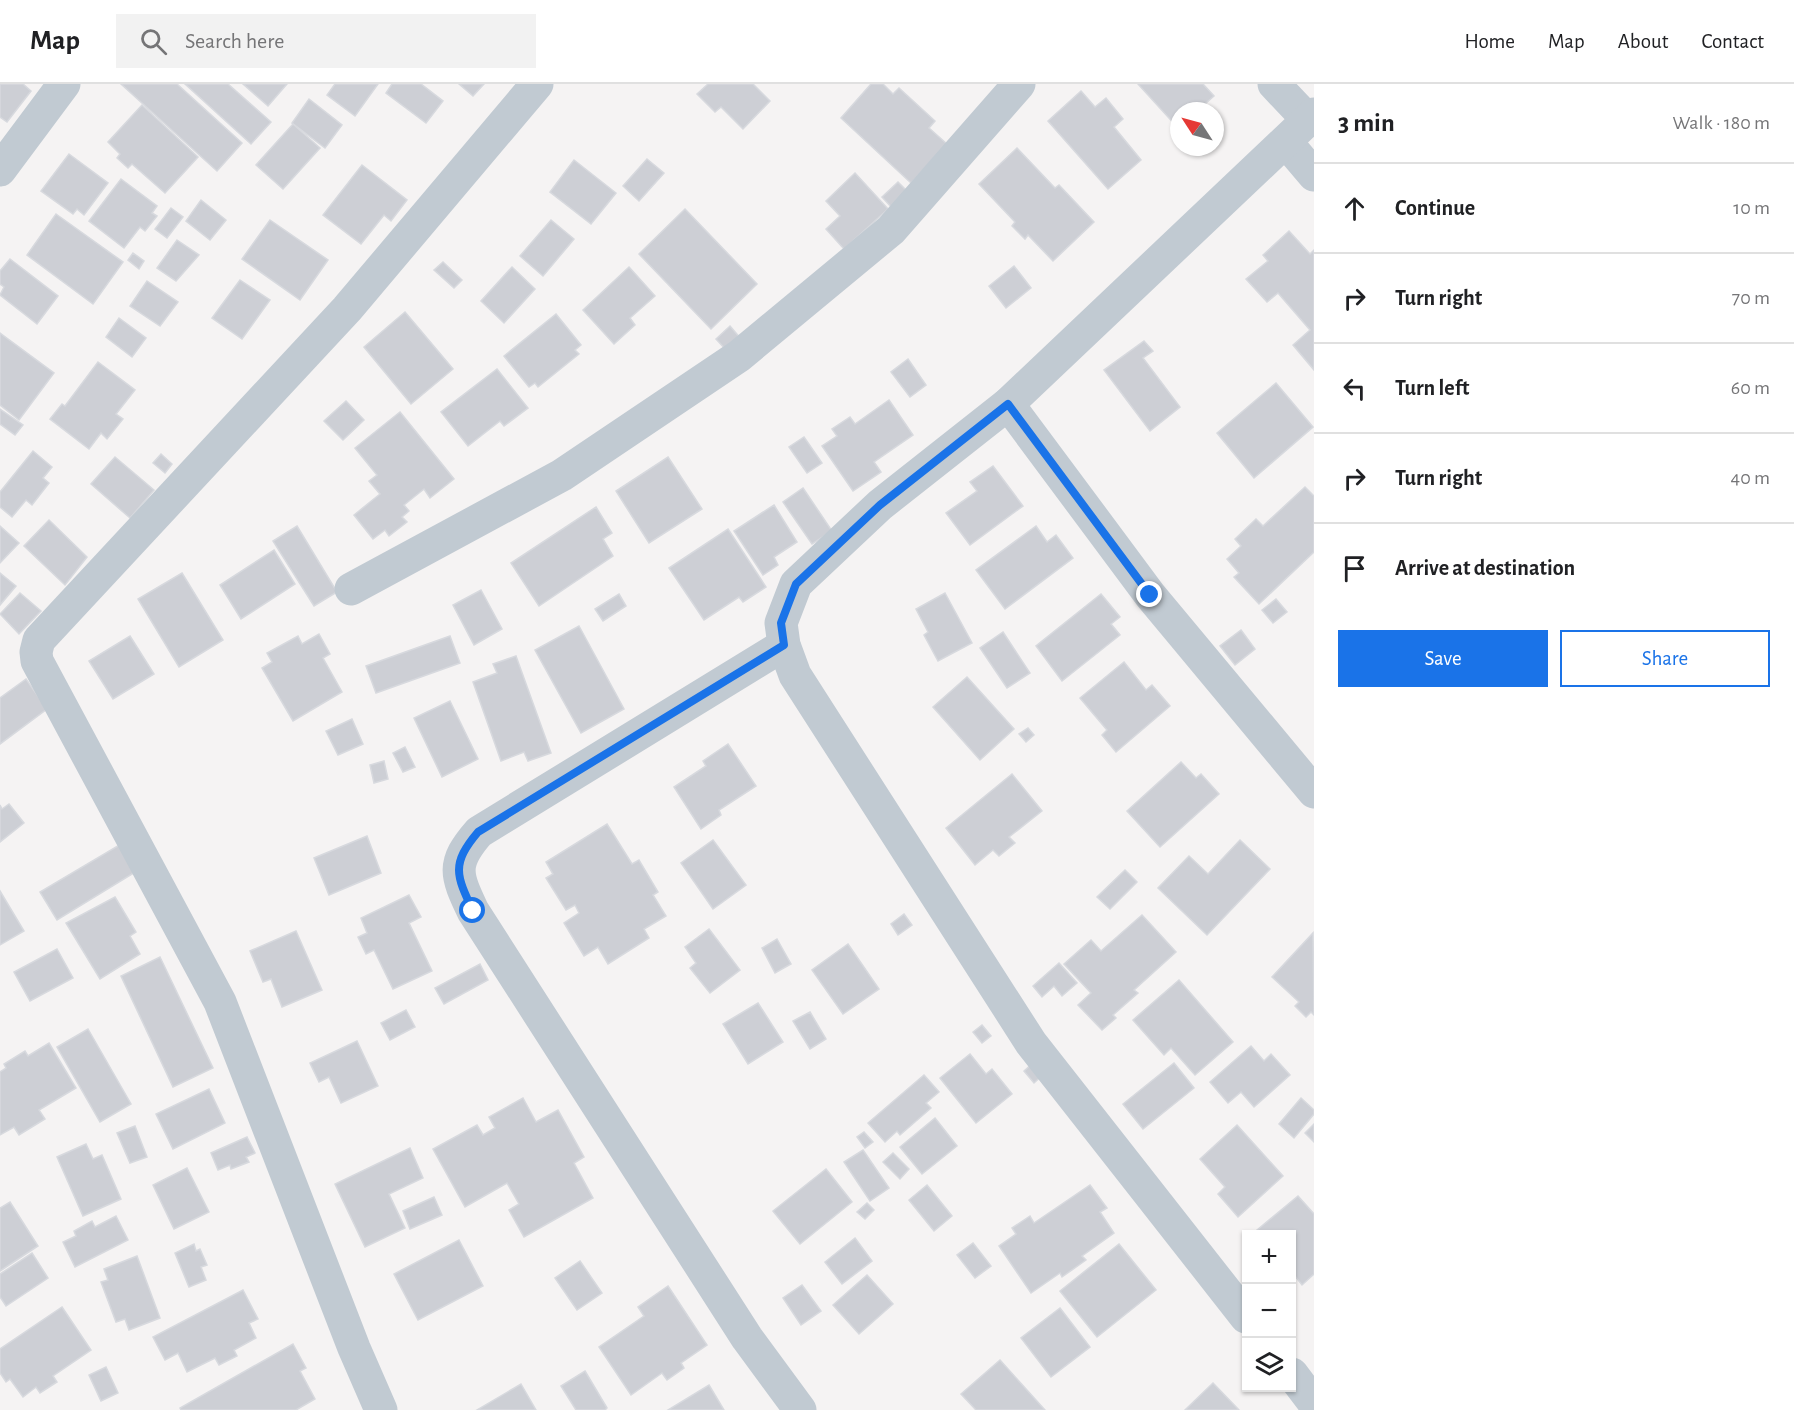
<!DOCTYPE html>
<meta charset="utf-8">
<style>
:root{--surface:#fff;--page:#f2f2f2;--text:#202124;--muted:#757577;--line:#e0e0e0;--accent:#1a73e8}
body{margin:0;font-family:"Alegreya Sans",sans-serif;background:var(--page);color:var(--text)}
.controls{position:absolute;right:18px;bottom:18px;display:grid;overflow:hidden;border-radius:0px;box-shadow:0 2px 4px #0004}
.controls button{width:54px;height:54px;display:grid;place-items:center;padding:0;border:0;border-bottom:2px solid var(--line);background:var(--surface);color:var(--text);font:30px sans-serif}
.compass{position:absolute;left:1170px;top:18px;width:54px;height:54px;border-radius:50%;background:var(--surface);box-shadow:0 2px 4px #0004;rotate:306deg}
.stop{position:absolute;width:18px;height:18px;margin:-14px;border:4px solid #1a73e8;border-radius:50%;background:#fff}
.stop.end{background:#1a73e8;border-color:#fff;box-shadow:0 2px 6px #0008}
.list{margin:0;padding:0;list-style:none}
h2{display:flex;justify-content:space-between;align-items:center;height:78px;margin:0;padding:0 24px;font-size:26px}
h2 small{font-size:20px;font-weight:400;color:var(--muted)}
.list li{display:grid;grid-template-columns:39px 1fr auto;gap:18px;align-items:center;box-sizing:border-box;height:90px;padding:0 24px;border-top:2px solid var(--line)}
.list b{display:block;font-size:22px;white-space:nowrap}
.list em{font-size:20px;font-style:normal;color:var(--muted)}
.actions{display:flex;gap:12px;padding:18px 24px}
.actions a{flex:1;padding:14px 0;border:2px solid var(--accent);border-radius:0px;text-align:center;font-size:21px;color:var(--accent)}
.actions .main{background:var(--accent);color:#fff}
.icon{flex:none;width:33px;height:33px;fill:none;stroke:currentColor;stroke-width:2;stroke-linecap:round;stroke-linejoin:round}
.map{position:relative;flex:none;width:1314px;height:1326px;overflow:hidden}
header{display:flex;align-items:center;gap:36px;box-sizing:border-box;height:84px;padding:0 30px;background:var(--surface);border-bottom:2px solid var(--line)}
header strong{font-size:28px}
nav{display:flex;gap:33px;margin-inline-start:auto;font-size:21px}
.search{width:420px;height:54px;background:var(--page);display:flex;align-items:center;gap:15px;box-sizing:border-box;padding:0 21px;border-radius:0px;color:var(--muted);font-size:22px}
main{display:flex}
aside{flex:1;background:var(--surface)}
.map>svg:first-child{display:block}
.building{fill:#cdcfd5;stroke:#d7d9de;stroke-width:1.5}
.lines{fill:none;stroke-linecap:round;stroke-linejoin:round}
.minor{stroke:#c1cad2;stroke-width:33}
.route{stroke:#1a73e8;stroke-width:8}
</style>
<header>
<strong>Map</strong>
<div class="search"><svg class="icon" aria-label="search" viewBox="0 0 24 24"><circle cx="10" cy="10" r="6"/><path d="M15 15l6 6"/></svg>Search here</div>
<nav><a>Home</a><a>Map</a><a>About</a><a>Contact</a></nav>
</header>
<main>
<div class="map">
<svg width="1314" height="1326" viewBox="0 0 1314 1326">
<rect width="100%" height="100%" fill="#f5f3f3"/>
<g class="building">
<path d="M0 0H23L31 7 7 38 0 33Z"/>
<path d="M121 0H177L242 59 217 87Z"/>
<path d="M185 0H228L271 38 251 60Z"/>
<path d="M243 0H287L268 22Z"/>
<path d="M335 0H378L355 32 327 11Z"/>
<path d="M392 0H421L443 17 426 39 386 9Z"/>
<path d="M459 0H484L473 12Z"/>
<path d="M708 0H753L770 17 743 45 721 23 715 28 697 10Z"/>
<path d="M871 0H883L893 10 899 4 935 37 929 44 947 60 911 99 841 34Z"/>
<path d="M1138 0H1203L1214 12 1197 27H1179L1178 44Z"/>
<path d="M1081 7 1095 23 1106 14 1123 35 1114 43 1141 76 1108 105 1048 37Z"/>
<path d="M309 15 342 41 325 64 292 39Z"/>
<path d="M142 21 198 73 165 109 132 80 128 84 117 74 120 70 108 58Z"/>
<path d="M293 40 320 64 283 105 256 81Z"/>
<path d="M1017 64 1055 104 1059 101 1094 138 1053 177 1028 151 1025 155 1012 142 1015 138 979 100Z"/>
<path d="M69 70 108 99 84 131 77 125 73 130 41 107Z"/>
<path d="M647 75 664 89 639 117 623 102Z"/>
<path d="M574 76 616 109 591 140 550 108Z"/>
<path d="M362 81 407 116 391 137 384 131 361 160 323 131Z"/>
<path d="M855 89 888 125 844 165 826 145 840 132 826 117Z"/>
<path d="M121 95 157 122 152 129 157 132 145 147 140 143 124 164 89 137Z"/>
<path d="M898 98 909 109 893 125 882 113Z"/>
<path d="M201 116 226 136 210 156 186 137Z"/>
<path d="M171 124 183 133 167 154 155 145Z"/>
<path d="M685 125 757 200 711 245 639 170Z"/>
<path d="M56 130 123 178 93 220 27 171Z"/>
<path d="M270 136 328 176 300 216 242 175Z"/>
<path d="M551 136 574 155 543 192 520 172Z"/>
<path d="M1289 147 1310 170 1314 166V286L1293 261 1310 246 1278 209 1267 218 1246 195 1268 177 1263 171Z"/>
<path d="M177 156 199 171 176 197 157 184Z"/>
<path d="M133 169 144 177 139 185 128 176Z"/>
<path d="M10 175 58 212 37 240 0 211 4 203 0 200V187Z"/>
<path d="M443 178 462 196 454 204 434 186Z"/>
<path d="M1014 182 1031 204 1006 224 989 202Z"/>
<path d="M512 183 535 205 504 239 481 217Z"/>
<path d="M629 183 655 212 630 234 635 241 614 260 583 226Z"/>
<path d="M240 196 270 216 242 255 212 234Z"/>
<path d="M147 197 178 218 160 242 130 222Z"/>
<path d="M405 228 453 285 411 320 364 263Z"/>
<path d="M556 230 581 261 575 266 579 270 538 303 535 299 529 303 504 272Z"/>
<path d="M119 234 146 254 132 273 106 253Z"/>
<path d="M730 242 741 255 727 267 716 255Z"/>
<path d="M0 249 54 289 19 336 0 321Z"/>
<path d="M1144 257 1153 267 1143 274 1180 323 1150 347 1104 286Z"/>
<path d="M908 275 926 301 910 313 891 288Z"/>
<path d="M98 278 135 306 116 330 123 335 107 355 101 349 89 365 50 335 62 320 65 322Z"/>
<path d="M497 285 528 324 504 342 500 337 468 362 441 328Z"/>
<path d="M1276 299 1313 343 1254 394 1217 349Z"/>
<path d="M889 316 913 351 874 378 881 388 853 407 822 362 837 352 832 345 850 333 855 340Z"/>
<path d="M346 317 364 336 343 356 324 337Z"/>
<path d="M0 325 23 341 15 351 0 340Z"/>
<path d="M400 328 454 395 430 414 424 405 404 421 409 427 402 433 407 438 389 452 385 446 373 455 354 431 380 410 369 397 377 391 355 364Z"/>
<path d="M804 353 822 379 807 389 789 363Z"/>
<path d="M33 367 52 383 43 394 49 399 32 421 26 416 12 433 0 423V408Z"/>
<path d="M161 370 172 380 165 389 153 379Z"/>
<path d="M115 373 154 406 130 434 91 400Z"/>
<path d="M668 373 702 425 649 459 616 407Z"/>
<path d="M993 382 1023 422 970 461 946 429 977 407 970 398Z"/>
<path d="M1305 403 1314 412V468L1259 520 1234 493 1239 489 1227 475 1241 462 1235 455 1256 435 1263 442Z"/>
<path d="M803 404 832 447 812 460 783 418Z"/>
<path d="M774 421 797 458 774 473 778 481 763 491 734 447Z"/>
<path d="M596 423 612 449 603 455 613 472 539 522 511 479Z"/>
<path d="M49 436 87 473 65 501 24 462Z"/>
<path d="M0 442 19 459 0 479Z"/>
<path d="M297 442 337 508 314 522 273 457Z"/>
<path d="M1036 442 1047 458 1056 451 1073 474 1005 525 976 486Z"/>
<path d="M728 445 766 503 743 518 739 513 704 536 669 484Z"/>
<path d="M274 466 295 500 241 535 220 501Z"/>
<path d="M0 489 16 502 0 521Z"/>
<path d="M182 489 223 556 179 583 138 515Z"/>
<path d="M481 506 502 545 474 561 453 521Z"/>
<path d="M20 509 41 527 19 550 0 530Z"/>
<path d="M945 509 972 559 938 577 924 551 928 548 916 525Z"/>
<path d="M619 510 626 522 603 537 595 525Z"/>
<path d="M1101 510 1120 533 1111 540 1120 551 1062 597 1036 562Z"/>
<path d="M1276 515 1287 528 1273 539 1262 526Z"/>
<path d="M579 542 624 625 581 649 535 566Z"/>
<path d="M1241 546 1255 565 1235 581 1220 562Z"/>
<path d="M1003 548 1030 589 1007 604 980 564Z"/>
<path d="M319 550 330 570 323 574 342 608 293 637 262 584 272 578 267 569 298 552 302 560Z"/>
<path d="M130 552 154 590 113 615 89 577Z"/>
<path d="M450 552 460 579 376 609 366 582Z"/>
<path d="M516 572 551 669 528 677 524 668 501 677 473 598 497 589 493 580Z"/>
<path d="M1124 578 1146 606 1152 601 1170 622 1116 668 1102 651 1107 646 1080 614Z"/>
<path d="M967 593 1014 645 980 676 933 623Z"/>
<path d="M26 595 47 625 0 660V614Z"/>
<path d="M450 617 478 675 442 693 414 634Z"/>
<path d="M352 635 363 660 338 671 326 647Z"/>
<path d="M1028 644 1034 651 1026 658 1019 650Z"/>
<path d="M728 660 756 702 719 726 721 731 701 745 674 703 706 682 703 677Z"/>
<path d="M405 663 415 683 403 688 393 669Z"/>
<path d="M384 677 388 695 374 699 370 681Z"/>
<path d="M1181 678 1196 694 1201 690 1219 710 1160 763 1127 727Z"/>
<path d="M1012 690 1042 727 1009 753 1015 759 999 772 993 766 975 781 946 744Z"/>
<path d="M9 720 24 739 0 758V721L2 725Z"/>
<path d="M607 740 632 780 639 776 658 808 653 811 666 832 644 845 649 854 608 880 598 863 584 872 564 839 579 829 575 821 566 826 546 794 553 790 546 778Z"/>
<path d="M367 752 381 789 329 811 314 774Z"/>
<path d="M713 756 746 801 713 825 681 779Z"/>
<path d="M1240 756 1270 785 1207 851 1158 804 1189 772 1208 790Z"/>
<path d="M121 760 137 787 57 836 40 808Z"/>
<path d="M1125 786 1137 798 1110 825 1097 813Z"/>
<path d="M0 807 24 847 0 861Z"/>
<path d="M409 811 421 833 409 839 432 887 393 905 374 866 366 870 358 853 367 849 361 834Z"/>
<path d="M115 813 136 848 130 852 140 870 100 895 66 839Z"/>
<path d="M904 830 912 841 898 851 891 840Z"/>
<path d="M1142 831 1176 868 1134 906 1138 909 1113 931 1116 934 1102 946 1078 921 1091 909 1064 880 1091 856 1101 867Z"/>
<path d="M709 845 740 886 710 909 690 884 696 879 685 863Z"/>
<path d="M296 847 322 906 282 923 271 895 263 898 250 867Z"/>
<path d="M1313 849 1314 931 1311 928 1306 933 1295 922 1299 918 1272 893Z"/>
<path d="M777 855 791 880 775 889 762 864Z"/>
<path d="M848 860 879 905 843 930 812 886Z"/>
<path d="M57 865 73 894 30 917 14 888Z"/>
<path d="M160 873 213 984 173 1003 121 892Z"/>
<path d="M1059 879 1077 899 1062 912 1054 902 1042 913 1033 902Z"/>
<path d="M480 880 488 896 444 920 435 904Z"/>
<path d="M1179 896 1233 958 1195 991 1171 964 1164 971 1133 936Z"/>
<path d="M758 919 783 958 748 980 723 940Z"/>
<path d="M406 926 415 943 390 956 381 939Z"/>
<path d="M810 928 826 955 810 965 793 937Z"/>
<path d="M982 941 991 952 982 959 973 948Z"/>
<path d="M88 945 131 1020 100 1038 57 963Z"/>
<path d="M357 957 378 1002 341 1019 329 993 319 998 310 979Z"/>
<path d="M49 959 76 1004 39 1026 45 1035 19 1051 14 1043 0 1051V988L6 984 4 980 25 967 28 972Z"/>
<path d="M1251 962 1264 977 1271 970 1290 991 1254 1023 1241 1008 1228 1019 1210 998Z"/>
<path d="M970 970 986 990 992 985 1012 1010 976 1039 940 994Z"/>
<path d="M1034 978 1044 990 1034 999 1024 987Z"/>
<path d="M1174 979 1194 1004 1143 1045 1123 1020Z"/>
<path d="M924 991 939 1008 926 1019 931 1024 900 1051 897 1047 885 1058 868 1039Z"/>
<path d="M209 1005 225 1039 173 1065 156 1030Z"/>
<path d="M523 1014 536 1038 558 1026 584 1073 574 1079 593 1114 524 1153 509 1126 519 1120 507 1099 465 1123 433 1065 477 1041 483 1051 495 1044 489 1033Z"/>
<path d="M1301 1014 1314 1026V1030L1294 1054 1279 1040Z"/>
<path d="M935 1034 957 1062 922 1090 900 1063Z"/>
<path d="M1314 1040V1058L1305 1049Z"/>
<path d="M1237 1041 1283 1092 1238 1133 1218 1110 1225 1103 1200 1075Z"/>
<path d="M135 1042 147 1073 130 1079 117 1049Z"/>
<path d="M864 1048 873 1058 865 1064 857 1053Z"/>
<path d="M247 1053 255 1069 246 1073 249 1078 231 1085 230 1081 218 1086 211 1069Z"/>
<path d="M86 1060 93 1075 102 1071 121 1115 83 1132 57 1073Z"/>
<path d="M410 1064 423 1094 389 1110 405 1144 365 1163 335 1100Z"/>
<path d="M863 1066 889 1104 870 1117 844 1078Z"/>
<path d="M893 1069 909 1085 900 1095 883 1078Z"/>
<path d="M187 1084 209 1128 174 1145 153 1101Z"/>
<path d="M826 1085 852 1118 800 1160 773 1127Z"/>
<path d="M927 1101 952 1132 934 1147 909 1116Z"/>
<path d="M1090 1101 1107 1124 1100 1128 1114 1149 1082 1172 1086 1176 1062 1193 1060 1189 1031 1209 999 1162 1016 1150 1012 1144 1030 1132 1034 1139Z"/>
<path d="M1298 1112 1314 1130V1190L1302 1201 1292 1188V1150H1261L1257 1146Z"/>
<path d="M434 1113 442 1131 410 1145 403 1127Z"/>
<path d="M10 1118 38 1162 0 1187V1124Z"/>
<path d="M867 1119 874 1126 865 1135 857 1128Z"/>
<path d="M116 1132 128 1156 75 1183 63 1158 76 1152 74 1147 92 1137 95 1143Z"/>
<path d="M855 1154 872 1177 842 1200 825 1178Z"/>
<path d="M459 1156 483 1202 418 1236 394 1190Z"/>
<path d="M973 1159 991 1182 975 1194 957 1171Z"/>
<path d="M194 1160 196 1167 200 1165 207 1181 201 1183 206 1196 189 1203 175 1169Z"/>
<path d="M1119 1160 1156 1206 1097 1253 1060 1207Z"/>
<path d="M32 1169 48 1194 6 1222 0 1213V1190Z"/>
<path d="M137 1172 160 1234 129 1246 125 1235 116 1238 101 1198 108 1196 104 1185Z"/>
<path d="M580 1177 602 1209 577 1226 555 1194Z"/>
<path d="M867 1191 893 1220 859 1250 833 1221Z"/>
<path d="M802 1201 821 1227 801 1241 783 1214Z"/>
<path d="M668 1202 707 1261 681 1279 684 1284 667 1296 662 1289 631 1311 599 1263 644 1232 638 1223Z"/>
<path d="M243 1206 258 1235 249 1239 256 1254 234 1266 237 1272 219 1281 215 1274 187 1288 178 1269 165 1276 153 1253Z"/>
<path d="M62 1223 91 1266 53 1292 57 1298 40 1309 36 1303 23 1313 10 1295 6 1298 0 1289V1265Z"/>
<path d="M1060 1224 1090 1263 1051 1293 1021 1254Z"/>
<path d="M293 1260 306 1284 300 1287 315 1315 296 1326H181L180 1324Z"/>
<path d="M1000 1276 1045 1326H976L961 1310Z"/>
<path d="M106 1283 118 1309 101 1317 89 1291Z"/>
<path d="M585 1287 607 1324 605 1326H576L561 1302Z"/>
<path d="M1213 1299 1239 1326H1185Z"/>
<path d="M521 1300 536 1326H477Z"/>
<path d="M709 1301 724 1326H668Z"/>
</g>
<g class="lines">
<g class="minor">
<path d="M1274 0 1308 36"/>
<path d="M1286 58 1314 91"/>
<path d="M0 86 64 0"/>
<path d="M1008 320 1150 511 1314 708"/>
<path d="M351 505 562 391 739 272 891 146 1019 0"/>
<path d="M784 561 479 748C451 780 456 791 473 827L747 1254 800 1326"/>
<path d="M1246 1233 1031 959 795 591 784 561 781 539 796 500 880 421 1008 320 1314 30"/>
<path d="M1292 1290 1314 1319"/>
<path d="M381 1326 354 1264 220 918 37 577 36 568 39 556 347 225 537 0"/>
</g>
</g>
<g class="lines">
<path class="route" d="M473 827C456 791 451 780 478 748L784 561 781 539 796 500 880 421 1008 320 1150 511"/>
</g>
</svg>
<div class="controls">
<button>+</button>
<button>−</button>
<button><svg class="icon" aria-label="layers" viewBox="0 0 24 24"><path d="M12 4l9 5-9 5-9-5zM3 14l9 5 9-5"/></svg></button>
</div>
<svg class="compass" viewBox="-18 -18 36 36"><path d="M0-13l5 13h-10z" fill="#e53935"/><path d="M0 13l5-13h-10z" fill="#757577"/></svg>
<div class="stop" style="left:473px;top:827px"></div>
<div class="stop end" style="left:1150px;top:511px"></div>
</div>
<aside>
<h2>3 min<small>Walk · 180 m</small></h2>
<ul class="list">
<li><svg class="icon" aria-label="ahead" viewBox="0 0 24 24"><path d="M12 20V5M6 11l6-6 6 6"/></svg><div><b>Continue</b></div><em>10 m</em></li>
<li><svg class="icon" aria-label="right" viewBox="0 0 24 24"><path d="M7 20v-9h11M14 6l5 5-5 5"/></svg><div><b>Turn right</b></div><em>70 m</em></li>
<li><svg class="icon" aria-label="left" viewBox="0 0 24 24"><path d="M17 20v-9H6M10 6l-5 5 5 5"/></svg><div><b>Turn left</b></div><em>60 m</em></li>
<li><svg class="icon" aria-label="right" viewBox="0 0 24 24"><path d="M7 20v-9h11M14 6l5 5-5 5"/></svg><div><b>Turn right</b></div><em>40 m</em></li>
<li><svg class="icon" aria-label="arrive" viewBox="0 0 24 24"><path d="M6 21V4h12l-3 4 3 4H6"/></svg><div><b>Arrive at destination</b></div></li>
</ul>
<div class="actions"><a class="main">Save</a><a>Share</a></div>
</aside>
</main>
